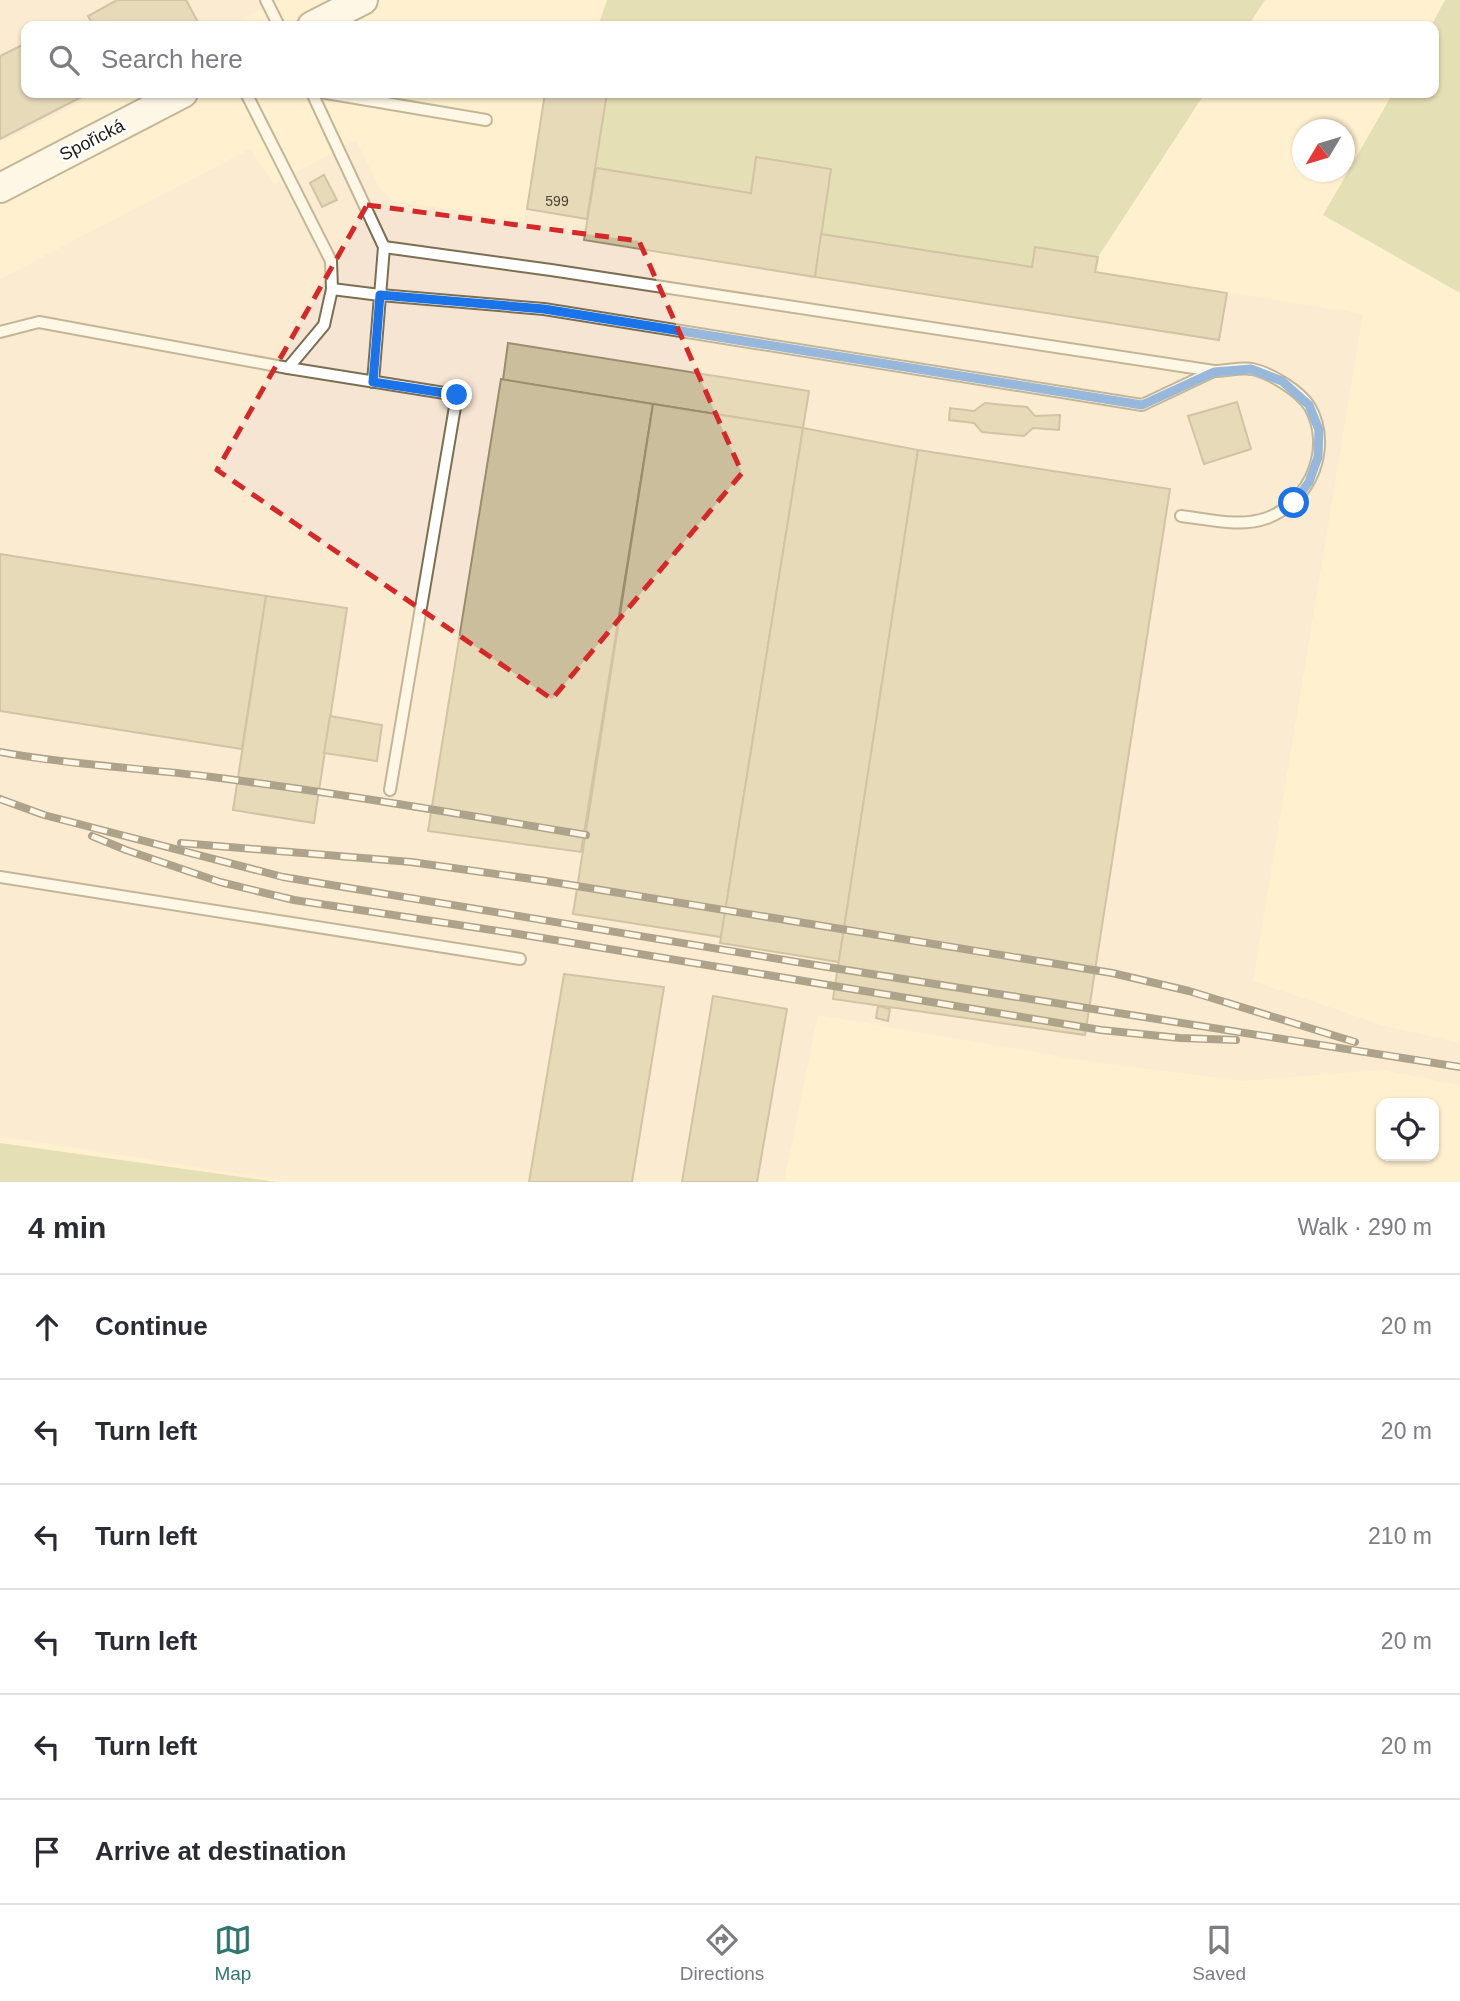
<!DOCTYPE html>
<meta charset="utf-8">
<style>
:root{--surface:#fff;--page:#f2f2f3;--text:#2b2b33;--muted:#7c7c81;--line:#e1e1e2;--accent:#2f766e}
body{margin:0;font-family:Helvetica,sans-serif;background:var(--page);color:var(--text)}
.controls{position:absolute;right:21px;bottom:21px;display:grid;overflow:hidden;border-radius:14px;box-shadow:0 2px 5px #0004}
.controls button{width:63px;height:63px;display:grid;place-items:center;padding:0;border:0;border-bottom:2px solid var(--line);background:var(--surface);color:var(--text);font:35px sans-serif}
.compass{position:absolute;left:1292px;top:119px;width:63px;height:63px;border-radius:50%;background:var(--surface);box-shadow:0 2px 5px #0004;rotate:232deg}
.stop{position:absolute;width:21px;height:21px;margin:-16px;border:5px solid #1a73e8;border-radius:50%;background:#fff}
.stop.end{background:#1a73e8;border-color:#fff;box-shadow:0 2px 7px #0008}
.list{margin:0;padding:0;list-style:none}
h2{display:flex;justify-content:space-between;align-items:center;height:91px;margin:0;padding:0 28px;font-size:30px}
h2 small{font-size:23px;font-weight:400;color:var(--muted)}
.list li{display:grid;grid-template-columns:46px 1fr auto;gap:21px;align-items:center;box-sizing:border-box;height:105px;padding:0 28px;border-top:2px solid var(--line)}
.list b{display:block;font-size:26px;white-space:nowrap}
.list em{font-size:23px;font-style:normal;color:var(--muted)}
.icon{flex:none;width:38px;height:38px;fill:none;stroke:currentColor;stroke-width:2;stroke-linecap:round;stroke-linejoin:round}
.map{position:relative;flex:none;width:1460px;height:1182px;overflow:hidden}
.search{position:absolute;background:var(--surface);box-shadow:0 2px 5px #0004;left:21px;right:21px;top:21px;height:77px;display:flex;align-items:center;gap:18px;box-sizing:border-box;padding:0 24px;border-radius:14px;color:var(--muted);font-size:26px}
.sheet{height:721px;background:var(--surface)}
nav{display:flex;justify-content:space-around;align-items:center;box-sizing:border-box;height:98px;border-top:2px solid var(--line);background:var(--surface);font-size:19px;color:var(--muted)}
nav a{display:grid;justify-items:center;gap:4px}
nav .on{color:var(--accent)}
.map>svg:first-child{display:block}
.industrial{fill:#f6e5d3}
.green{fill:#c4ca95}
.building{fill:#cbbe9d;stroke:#998d6e;stroke-width:2}
.lines{fill:none;stroke-linecap:round;stroke-linejoin:round}
.service-casing{stroke:#7b6f51;stroke-width:14}
.tertiary-casing{stroke:#7b6f51;stroke-width:32}
.service{stroke:#fff;stroke-width:10}
.tertiary{stroke:#fff;stroke-width:28}
.rail-casing{stroke:#4d4635;stroke-width:8}
.rail{stroke:#fff;stroke-width:5;stroke-dasharray:16;stroke-linecap:butt}
.route{stroke:#1a73e8;stroke-width:9}
.marked{fill:none;stroke:#d62828;stroke-width:5;stroke-dasharray:14 9;stroke-linejoin:round}
.labels{text-anchor:middle;stroke-width:5;stroke-linejoin:round;paint-order:stroke}
.number-label{font-size:14px;fill:#4a4332}
.street-label{font-size:18px;fill:#1f1a0e;stroke:#fff}
</style>
<div class="map">
<svg width="1460" height="1182" viewBox="0 0 1460 1182">
<rect width="100%" height="100%" fill="#fff1cf"/>
<g class="industrial">
<path d="M0 0H280L229 26H26V93H99L0 143Z"/>
<path d="M545 93H607L596 168 751 192V187H755L760 157 831 169 821 234 1032 267 1035 247 1098 257 1100 254 1097 271 1363 314 1253 981 1388 1027 1460 1042V1085L1382 1070 1242 1081 1087 1061 818 1015 784 1182H293L0 1136V279L250 149 274 184 356 140 379 187 392 200 524 222Z"/>
</g>
<g class="green">
<path d="M607 0H1265L1248 26H598Z"/>
<path d="M1445 0H1460V293L1323 215 1393 93H1434V26H1431Z"/>
<path d="M607 93H1205L1098 257 1035 247 1032 267 821 234 831 169 757 157 751 192 596 168Z"/>
<path d="M0 1143 277 1182H0Z"/>
</g>
<g class="building">
<path d="M117 0H186L199 24 195 26H94L88 16Z"/>
<path d="M26 43V93H89L0 139V56Z"/>
<path d="M545 93H607L587 219 527 209Z"/>
<path d="M756 157 831 169 815 277 584 240 596 168 751 193Z"/>
<path d="M324 175 337 200 322 207 310 183Z"/>
<path d="M821 234 1032 267 1035 247 1098 257 1095 272 1227 293 1219 340 815 277Z"/>
<path d="M508 343 809 391 803 428 503 380Z"/>
<path d="M501 379 653 404 581 852 428 831Z"/>
<path d="M1237 402 1251 449 1204 464 1188 416Z"/>
<path d="M985 403 1027 407 1035 416 1060 415 1059 430 1033 428 1024 436 982 432 974 423 949 420 950 408 974 411Z"/>
<path d="M653 404 803 428 721 937 573 914Z"/>
<path d="M803 428 918 450 839 962 720 943Z"/>
<path d="M918 450 1170 489 1085 1035 833 999Z"/>
<path d="M0 554 266 596 242 749 0 711Z"/>
<path d="M266 596 347 608 314 823 233 810Z"/>
<path d="M330 716 382 725 377 761 324 753Z"/>
<path d="M564 974 664 987 632 1182H529Z"/>
<path d="M713 996 787 1009 757 1182H682Z"/>
<path d="M878 1006 890 1009 888 1021 876 1018Z"/>
</g>
<g class="lines">
<defs>
<g id="service">
<path d="M266 0 279 26"/>
<path d="M312 93 384 247 373 382"/>
<path d="M326 93 486 120"/>
<path d="M384 247 551 270 1214 371C1226 371 1241 367 1252 369 1271 373 1300 391 1310 407 1333 448 1310 502 1267 518 1240 528 1208 519 1181 516"/>
<path d="M332 289 380 295 544 309 1142 405 1214 371"/>
<path d="M0 332 39 322 288 368 324 325 332 289 331 261 246 93"/>
<path d="M288 368 457 395 390 790"/>
<path d="M0 877 520 959"/>
</g>
<g id="tertiary">
<path d="M312 26 363 0"/>
<path d="M0 188 183 93"/>
</g>
</defs>
<use href="#service" class="service-casing"/>
<use href="#tertiary" class="tertiary-casing"/>
<use href="#service" class="service"/>
<use href="#tertiary" class="tertiary"/>
<defs>
<g id="rail">
<path d="M0 752C70 765 141 768 212 777 337 793 461 814 586 835"/>
<path d="M0 799 44 815 283 877 821 966 1460 1067"/>
<path d="M92 836 126 850 220 882 294 900 512 933 1101 1030 1180 1038 1236 1040"/>
<path d="M181 843 411 862 546 881 1112 973 1189 991 1355 1042"/>
</g>
</defs>
<use href="#rail" class="rail-casing"/>
<use href="#rail" class="rail"/>
</g>
<g class="lines">
<path class="route" d="M457 395 373 382 380 295 544 309 1142 405 1214 372 1251 369 1282 381 1309 405 1319 430 1318 457 1309 482 1294 503"/>
</g>
<path d="M0 0H1460V1182H0ZM367 205 639 241 742 473 552 699 217 470Z" fill="#fff1cf" fill-opacity=".55" fill-rule="evenodd"/>
<path class="marked" d="M367 205 639 241 742 473 552 699 217 470Z"/>
<g class="labels">
<g class="number-label">
<text x="557" y="206">599</text>
</g>
<g class="street-label">
<text transform="translate(92 140) rotate(-27)" y="6">Spořická</text>
</g>
</g>
</svg>
<div class="controls">
<button><svg class="icon" aria-label="locate" viewBox="0 0 24 24"><circle cx="12" cy="12" r="6"/><path d="M12 2v4M12 18v4M2 12h4M18 12h4"/></svg></button>
</div>
<svg class="compass" viewBox="-18 -18 36 36"><path d="M0-13l5 13h-10z" fill="#e53935"/><path d="M0 13l5-13h-10z" fill="#7c7c81"/></svg>
<div class="stop" style="left:1294px;top:503px"></div>
<div class="stop end" style="left:457px;top:395px"></div>
<div class="search"><svg class="icon" aria-label="search" viewBox="0 0 24 24"><circle cx="10" cy="10" r="6"/><path d="M15 15l6 6"/></svg>Search here</div>
</div>
<section class="sheet">
<h2>4 min<small>Walk · 290 m</small></h2>
<ul class="list">
<li><svg class="icon" aria-label="ahead" viewBox="0 0 24 24"><path d="M12 20V5M6 11l6-6 6 6"/></svg><div><b>Continue</b></div><em>20 m</em></li>
<li><svg class="icon" aria-label="left" viewBox="0 0 24 24"><path d="M17 20v-9H6M10 6l-5 5 5 5"/></svg><div><b>Turn left</b></div><em>20 m</em></li>
<li><svg class="icon" aria-label="left" viewBox="0 0 24 24"><path d="M17 20v-9H6M10 6l-5 5 5 5"/></svg><div><b>Turn left</b></div><em>210 m</em></li>
<li><svg class="icon" aria-label="left" viewBox="0 0 24 24"><path d="M17 20v-9H6M10 6l-5 5 5 5"/></svg><div><b>Turn left</b></div><em>20 m</em></li>
<li><svg class="icon" aria-label="left" viewBox="0 0 24 24"><path d="M17 20v-9H6M10 6l-5 5 5 5"/></svg><div><b>Turn left</b></div><em>20 m</em></li>
<li><svg class="icon" aria-label="arrive" viewBox="0 0 24 24"><path d="M6 21V4h12l-3 4 3 4H6"/></svg><div><b>Arrive at destination</b></div></li>
</ul>
</section>
<nav>
<a class="on"><svg class="icon" aria-label="map" viewBox="0 0 24 24"><path d="M3 6l6-2 6 2 6-2v14l-6 2-6-2-6 2zM9 4v14M15 6v14"/></svg>Map</a>
<a><svg class="icon" aria-label="directions" viewBox="0 0 24 24"><path d="M12 3l9 9-9 9-9-9zM9 14v-3h6M13 9l2 2-2 2"/></svg>Directions</a>
<a><svg class="icon" aria-label="saved" viewBox="0 0 24 24"><path d="M7 4h10v16l-5-4-5 4z"/></svg>Saved</a>
</nav>
